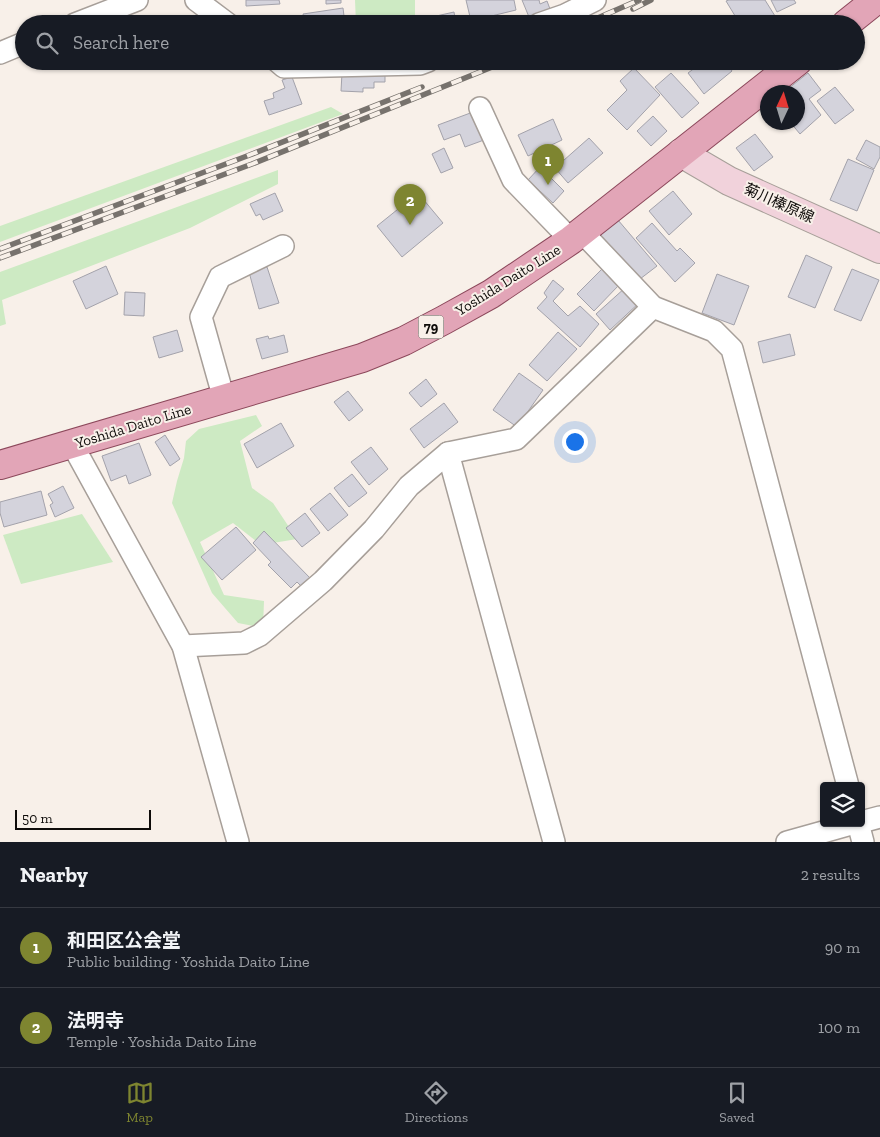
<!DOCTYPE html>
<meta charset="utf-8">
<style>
:root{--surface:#171b24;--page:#242831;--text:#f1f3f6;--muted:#9ea1a6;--line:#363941;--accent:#7e8530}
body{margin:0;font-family:"Zilla Slab","Noto Sans JP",serif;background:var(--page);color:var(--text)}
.controls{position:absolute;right:15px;bottom:15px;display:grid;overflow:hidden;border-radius:5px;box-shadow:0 1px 4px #0004}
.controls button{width:45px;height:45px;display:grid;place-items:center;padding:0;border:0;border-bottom:1px solid var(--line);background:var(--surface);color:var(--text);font:25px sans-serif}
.compass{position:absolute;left:760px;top:85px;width:45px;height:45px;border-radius:50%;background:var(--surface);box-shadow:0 1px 4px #0004;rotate:4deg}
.scale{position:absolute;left:15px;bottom:12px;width:136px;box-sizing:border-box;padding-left:5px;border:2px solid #0f0c0a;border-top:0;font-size:14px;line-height:18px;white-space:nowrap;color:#0f0c0a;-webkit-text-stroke:4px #f8f0e9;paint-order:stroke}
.you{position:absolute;left:574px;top:441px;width:18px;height:18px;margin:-12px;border:4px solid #fff;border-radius:50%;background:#1a73e8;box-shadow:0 0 0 8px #1a73e833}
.badge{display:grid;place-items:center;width:32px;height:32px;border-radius:50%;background:var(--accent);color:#fff;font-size:16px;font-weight:700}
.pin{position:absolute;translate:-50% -41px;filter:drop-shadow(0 1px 2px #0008)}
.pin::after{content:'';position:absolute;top:26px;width:18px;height:15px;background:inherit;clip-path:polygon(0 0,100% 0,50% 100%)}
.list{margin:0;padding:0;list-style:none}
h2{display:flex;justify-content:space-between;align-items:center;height:65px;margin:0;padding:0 20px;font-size:21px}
h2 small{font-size:16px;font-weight:400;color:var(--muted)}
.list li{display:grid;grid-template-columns:32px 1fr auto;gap:15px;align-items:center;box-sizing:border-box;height:80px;padding:0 20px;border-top:1px solid var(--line)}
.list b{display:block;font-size:19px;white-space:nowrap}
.list p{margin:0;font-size:16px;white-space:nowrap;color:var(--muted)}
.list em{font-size:16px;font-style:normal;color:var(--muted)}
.icon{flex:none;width:28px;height:28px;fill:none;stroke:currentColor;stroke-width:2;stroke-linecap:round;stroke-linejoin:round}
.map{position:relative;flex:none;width:880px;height:842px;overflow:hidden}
.search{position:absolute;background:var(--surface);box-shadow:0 1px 4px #0004;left:15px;right:15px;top:15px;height:55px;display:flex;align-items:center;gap:12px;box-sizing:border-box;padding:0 18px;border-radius:28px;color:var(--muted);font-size:19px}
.sheet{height:225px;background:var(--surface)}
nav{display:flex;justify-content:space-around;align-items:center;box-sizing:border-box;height:70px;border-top:1px solid var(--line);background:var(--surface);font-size:14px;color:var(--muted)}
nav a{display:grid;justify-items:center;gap:2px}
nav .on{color:var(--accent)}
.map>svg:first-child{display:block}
.green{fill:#cdeac3}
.building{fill:#d4d3dc;stroke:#a3a2ab}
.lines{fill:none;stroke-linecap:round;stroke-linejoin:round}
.minor-casing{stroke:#a79f99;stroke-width:24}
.secondary-casing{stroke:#a79f99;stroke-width:30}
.primary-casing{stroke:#8c485b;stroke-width:30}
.minor{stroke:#fff;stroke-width:21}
.secondary{stroke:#f1d2db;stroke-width:28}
.primary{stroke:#e2a5b7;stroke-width:28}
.rail-casing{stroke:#77726d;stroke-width:5.5}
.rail{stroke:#f8f0e9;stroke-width:4;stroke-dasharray:11;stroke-linecap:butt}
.labels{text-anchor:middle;stroke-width:4;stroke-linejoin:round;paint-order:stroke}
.shield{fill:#f8f0e9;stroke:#55504d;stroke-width:1}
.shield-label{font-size:14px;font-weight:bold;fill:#0f0c0a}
.street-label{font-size:15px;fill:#0f0c0a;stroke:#f8f0e9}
</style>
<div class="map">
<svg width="880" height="842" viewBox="0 0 880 842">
<rect width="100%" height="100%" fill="#f8f0e9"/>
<g class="green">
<path d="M355 0H415V24H356Z"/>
<path d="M331 107 343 114 0 242V226Z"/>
<path d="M278 170V184L190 228 2 300 6 324 0 326V272Z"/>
<path d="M256 415 262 426 240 441 252 488 273 503 297 539 261 545 233 523 200 542 224 595 264 601 263 628 238 623 212 593 172 503 177 481 184 458 186 441 199 429Z"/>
<path d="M82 514 113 562 21 584 3 535Z"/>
</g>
<g class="building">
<path d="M246 0H279L280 4 246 6Z"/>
<path d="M326 0H341V3L326 4Z"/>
<path d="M466 0H514L516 10 471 21Z"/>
<path d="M522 0H539L540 4 547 1 550 9 529 17Z"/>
<path d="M729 0H765L780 24H740L726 1Z"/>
<path d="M771 0H794L796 3 777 12Z"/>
<path d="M343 8 345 24H295L305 23 303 14Z"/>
<path d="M454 12 456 24H433L432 17Z"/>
<path d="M704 61H725L732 71 704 94 688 73Z"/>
<path d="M634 68 660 95 627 130 607 110 627 90 620 81Z"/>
<path d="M342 73 385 74V82H374V88H363V92L341 91Z"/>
<path d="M671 73 699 103 682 118 655 87Z"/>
<path d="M808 73 821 90 809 99 821 115 800 134 790 122H798V92H784Z"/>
<path d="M292 77 302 104 269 115 264 101 274 98 273 93 285 88 282 80Z"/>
<path d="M835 87 854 110 835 124 817 101Z"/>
<path d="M473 112 484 140 465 147 460 134 444 140 438 125Z"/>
<path d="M653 116 667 131 651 146 637 131Z"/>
<path d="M553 119 562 140 528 156 518 135Z"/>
<path d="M755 134 773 157 754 171 736 148Z"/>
<path d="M589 138 603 153 568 183 555 168Z"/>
<path d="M866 140 880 147V157L874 169 856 159Z"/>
<path d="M444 148 453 168 441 173 432 154Z"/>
<path d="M848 159 874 170 857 211 830 200Z"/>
<path d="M540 167 564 191 553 203 528 180Z"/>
<path d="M673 191 692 214 669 235 649 211Z"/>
<path d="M275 193 283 211 263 220 260 214 256 216 250 204Z"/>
<path d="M418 193 443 223 402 257 377 226Z"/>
<path d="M618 220 657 266 640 279 598 237Z"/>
<path d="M652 223 677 251 680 248 695 263 675 282 636 238Z"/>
<path d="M806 255 832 267 815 308 788 297Z"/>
<path d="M106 266 118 294 86 309 73 281Z"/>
<path d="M267 267 279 303 259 309 249 272Z"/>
<path d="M603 268 619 285 594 311 577 294Z"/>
<path d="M852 269 879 280 861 321 834 310Z"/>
<path d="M717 274 749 286 734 325 702 313Z"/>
<path d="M553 280 564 289 553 301 568 316 580 306 599 324 580 347 537 308 547 297 544 293Z"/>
<path d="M626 287 640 302 610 330 596 314Z"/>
<path d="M125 292 145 293 144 316 124 315Z"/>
<path d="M177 330 183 351 159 358 153 337Z"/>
<path d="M558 332 577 349 547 381 529 365Z"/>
<path d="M790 334 795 355 763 363 758 342Z"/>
<path d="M284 335 288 352 262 359 256 339 268 336 269 339Z"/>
<path d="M519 373 543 390 517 427 493 410Z"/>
<path d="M426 379 437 394 421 407 409 393Z"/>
<path d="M348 391 363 410 349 421 334 402Z"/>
<path d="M444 403 458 422 424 448 410 429Z"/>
<path d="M281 423 294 446 257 468 244 444Z"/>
<path d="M165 435 180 459 170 466 155 442Z"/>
<path d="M139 443 151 475 129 484 126 475 111 481 102 456Z"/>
<path d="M371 447 388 469 369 485 351 462Z"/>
<path d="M352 474 367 493 349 507 334 488Z"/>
<path d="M63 486 74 508 55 517 50 505 53 503 48 494Z"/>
<path d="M41 491 47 515 4 527 0 513V502Z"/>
<path d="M330 493 348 515 328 531 310 509Z"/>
<path d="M305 513 320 533 302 547 286 528Z"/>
<path d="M236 527 256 550 222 580 201 557Z"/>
<path d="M264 531 312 580 304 589 297 582 291 588 268 565 271 562 253 543Z"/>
</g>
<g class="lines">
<defs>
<g id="minor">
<path d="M196 0 228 24"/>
<path d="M75 24 137 0"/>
<path d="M539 24 565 15 595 0"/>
<path d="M0 53 24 43"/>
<path d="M277 61 284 67 420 64 428 61"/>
<path d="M480 108 513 180 571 240"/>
<path d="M582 232 653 307 714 331 732 349 848 786"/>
<path d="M224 399 201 317 220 277 283 246"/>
<path d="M72 444 183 646 238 842"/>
<path d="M448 453 554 842"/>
<path d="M183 646 244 643 260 635 323 581 374 529 409 486 448 453 516 439 653 307"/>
<path d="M861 822 880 817"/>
<path d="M858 823 863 842"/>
<path d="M787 842 855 823"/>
</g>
<path id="secondary" d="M681 153 729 181 880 249"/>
<g id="primary">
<path d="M846 24 876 0"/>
<path d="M0 465 362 358 404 341 444 320 491 294 571 240 798 61"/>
</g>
</defs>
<use href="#minor" class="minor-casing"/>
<use href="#secondary" class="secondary-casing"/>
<use href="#primary" class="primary-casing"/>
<use href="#minor" class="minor"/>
<use href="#secondary" class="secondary"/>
<use href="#primary" class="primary"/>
<defs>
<g id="rail">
<path d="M633 9 651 0"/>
<path d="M584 24 639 0"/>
<path d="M0 249 247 156 422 87"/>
<path d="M0 258 252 164 507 61"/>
</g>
</defs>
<use href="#rail" class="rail-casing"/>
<use href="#rail" class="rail"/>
</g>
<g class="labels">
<rect class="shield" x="418.5" y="315.5" width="25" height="23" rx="4"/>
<g class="shield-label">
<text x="431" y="332">79</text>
</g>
<g class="street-label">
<text transform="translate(779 203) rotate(24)" y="5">菊川榛原線</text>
<text transform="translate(508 280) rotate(-32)" y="5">Yoshida Daito Line</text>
<text transform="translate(133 426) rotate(-17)" y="5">Yoshida Daito Line</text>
</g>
</g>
</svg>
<div class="controls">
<button><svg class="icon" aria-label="layers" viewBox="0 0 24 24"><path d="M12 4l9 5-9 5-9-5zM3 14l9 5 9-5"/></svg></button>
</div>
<svg class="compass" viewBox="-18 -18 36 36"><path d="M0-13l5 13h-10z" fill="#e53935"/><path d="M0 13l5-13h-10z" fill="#9ea1a6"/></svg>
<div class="scale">50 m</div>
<div class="you"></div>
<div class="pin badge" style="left:548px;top:185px">1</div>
<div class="pin badge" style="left:410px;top:225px">2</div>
<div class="search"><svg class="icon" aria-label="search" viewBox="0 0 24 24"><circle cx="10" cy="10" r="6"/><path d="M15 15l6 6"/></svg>Search here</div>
</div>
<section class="sheet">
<h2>Nearby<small>2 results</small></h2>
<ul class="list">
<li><span class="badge">1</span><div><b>和田区公会堂</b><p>Public building · Yoshida Daito Line</p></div><em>90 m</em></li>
<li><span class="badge">2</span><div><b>法明寺</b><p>Temple · Yoshida Daito Line</p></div><em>100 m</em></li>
</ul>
</section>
<nav>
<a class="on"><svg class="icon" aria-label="map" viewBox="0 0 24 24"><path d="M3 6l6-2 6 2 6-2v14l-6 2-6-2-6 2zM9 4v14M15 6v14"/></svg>Map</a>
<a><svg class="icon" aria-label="directions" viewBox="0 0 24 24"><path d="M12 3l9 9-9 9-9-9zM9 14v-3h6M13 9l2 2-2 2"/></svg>Directions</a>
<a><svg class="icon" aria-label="saved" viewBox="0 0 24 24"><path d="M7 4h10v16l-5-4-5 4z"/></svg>Saved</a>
</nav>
